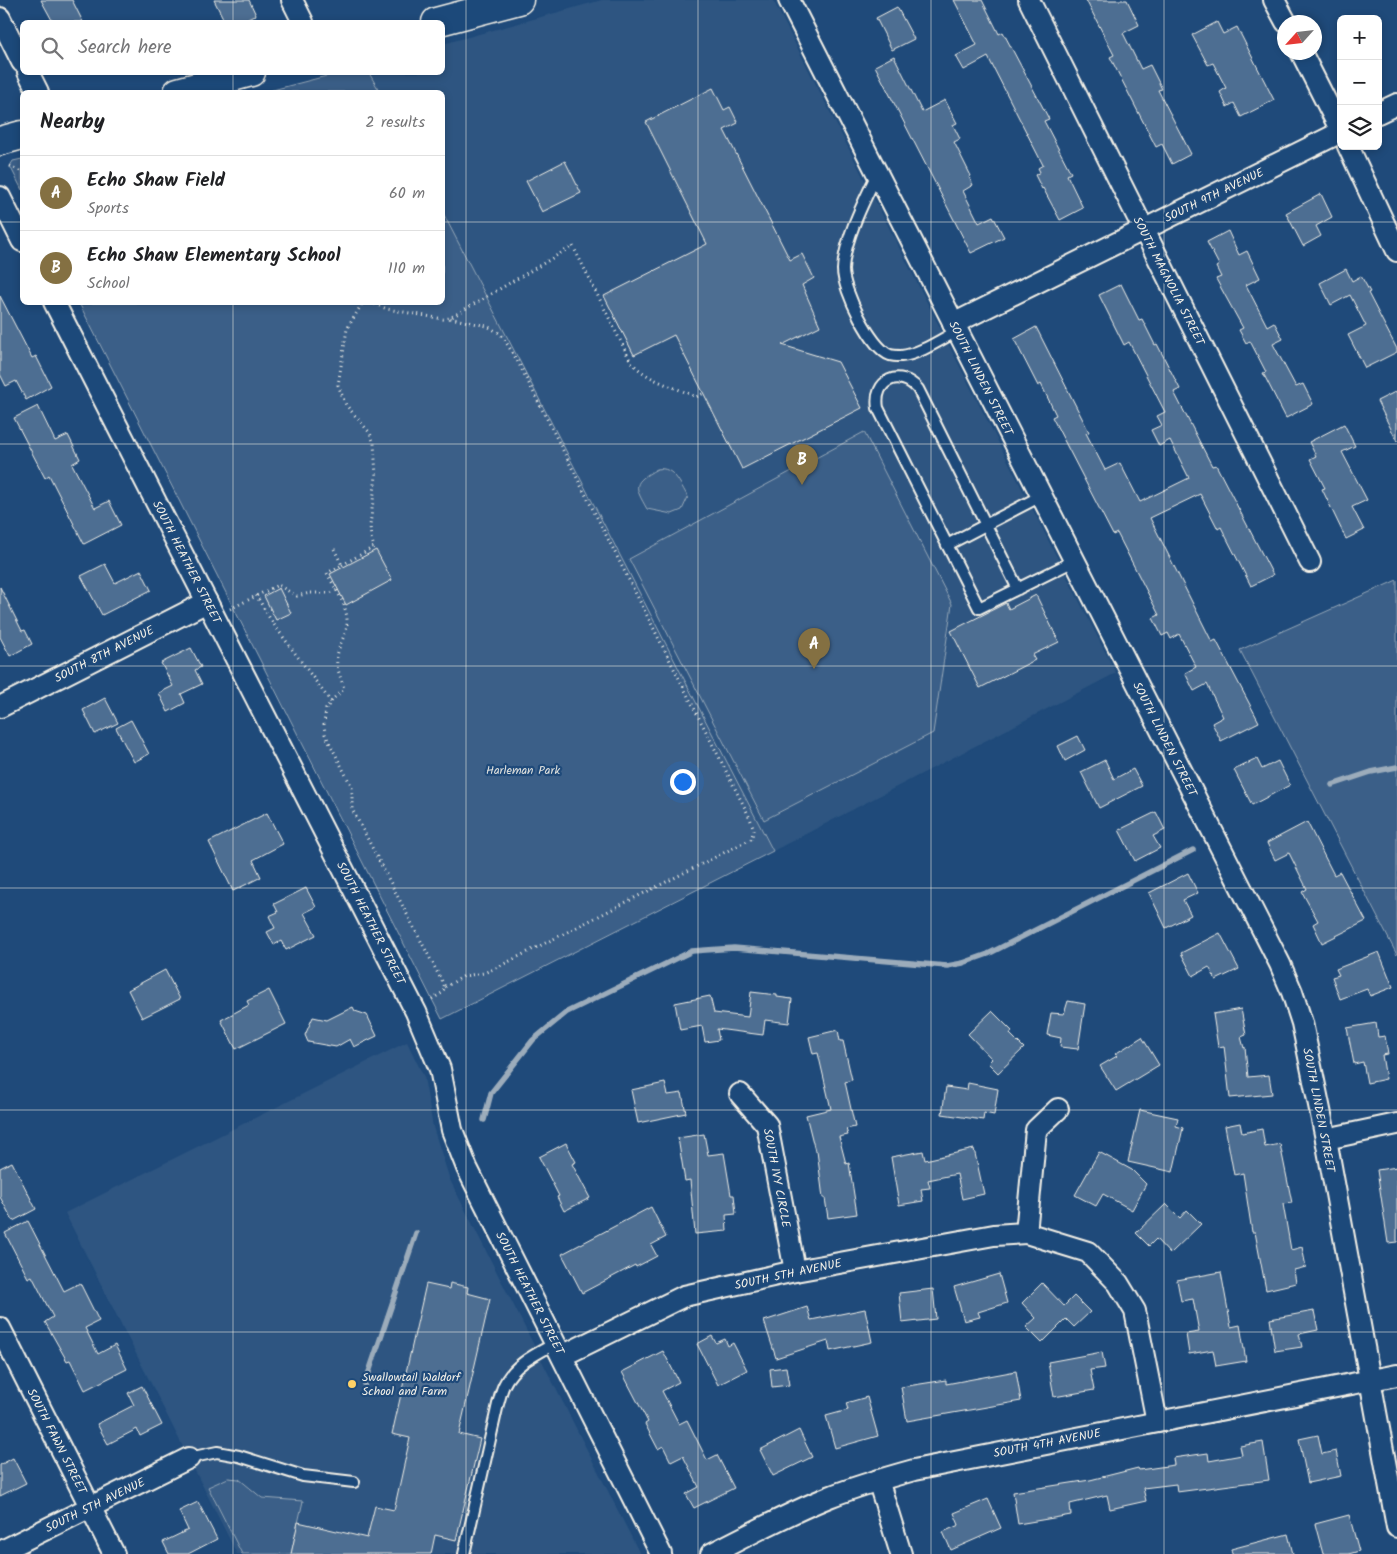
<!DOCTYPE html>
<meta charset="utf-8">
<style>
:root{--surface:#fff;--page:#f6f6f6;--text:#202124;--muted:#757577;--line:#e0e0e0;--accent:#847042}
body{margin:0;font-family:Kalam,sans-serif;background:var(--page);color:var(--text)}
.controls{position:absolute;right:15px;top:15px;display:grid;overflow:hidden;border-radius:8px;box-shadow:0 2px 8px #0003}
.controls button{width:45px;height:45px;display:grid;place-items:center;padding:0;border:0;border-bottom:1px solid var(--line);background:var(--surface);color:var(--text);font:25px sans-serif}
.compass{position:absolute;left:1277px;top:15px;width:45px;height:45px;border-radius:50%;background:var(--surface);box-shadow:0 2px 8px #0003;rotate:243deg}
.you{position:absolute;left:682px;top:781px;width:18px;height:18px;margin:-12px;border:4px solid #fff;border-radius:50%;background:#1a73e8;box-shadow:0 0 0 8px #1a73e833}
.badge{display:grid;place-items:center;width:32px;height:32px;border-radius:50%;background:var(--accent);color:#fff;font-size:16px;font-weight:700}
.pin{position:absolute;translate:-50% -41px;filter:drop-shadow(0 1px 2px #0008)}
.pin::after{content:'';position:absolute;top:26px;width:18px;height:15px;background:inherit;clip-path:polygon(0 0,100% 0,50% 100%)}
.list{margin:0;padding:0;list-style:none}
h2{display:flex;justify-content:space-between;align-items:center;height:65px;margin:0;padding:0 20px;font-size:21px}
h2 small{font-size:16px;font-weight:400;color:var(--muted)}
.list li{display:grid;grid-template-columns:32px 1fr auto;gap:15px;align-items:center;box-sizing:border-box;height:75px;padding:0 20px;border-top:1px solid var(--line)}
.list b{display:block;font-size:19px;white-space:nowrap}
.list p{margin:0;font-size:16px;white-space:nowrap;color:var(--muted)}
.list em{font-size:16px;font-style:normal;color:var(--muted)}
.icon{flex:none;width:28px;height:28px;fill:none;stroke:currentColor;stroke-width:2;stroke-linecap:round;stroke-linejoin:round}
.map{position:relative;flex:none;width:1397px;height:1554px;overflow:hidden}
.search{position:absolute;background:var(--surface);box-shadow:0 2px 8px #0003;left:20px;top:20px;width:425px;height:55px;display:flex;align-items:center;gap:12px;box-sizing:border-box;padding:0 18px;border-radius:8px;color:var(--muted);font-size:19px}
.panel{position:absolute;background:var(--surface);box-shadow:0 2px 8px #0003;left:20px;top:90px;width:425px;height:215px;border-radius:8px}
.map>svg:first-child{display:block}
.built{fill:#2d5581}
.green{fill:#3a5f88;stroke:#97a8b8}
.lines{fill:none;stroke-linecap:round;stroke-linejoin:round}
.stream{stroke:#9cacbb;stroke-width:5.5}
.building{fill:#4d6e92;stroke:#f4f1e8}
.lane-casing{stroke:#f4f1e8;stroke-width:14}
.street-casing{stroke:#f4f1e8;stroke-width:24}
.secondary-casing{stroke:#f4f1e8;stroke-width:31}
.path{stroke:#f4f1e8;stroke-width:3;stroke-dasharray:1 4;stroke-linecap:butt}
.lane{stroke:#1f4a7a;stroke-width:10}
.street{stroke:#1f4a7a;stroke-width:20}
.secondary{stroke:#1f4a7a;stroke-width:28}
.grid{fill:none;stroke:#f4f1e8;stroke-width:1;stroke-opacity:0.55}
.poi-dot{fill:#ffd166;stroke:#1f4a7a;stroke-width:2}
.labels{text-anchor:middle;stroke-width:4.5;stroke-linejoin:round;paint-order:stroke}
.street-label{font-size:12px;fill:#f4f1e8;stroke:#1f4a7a}
.park-label{font-size:12px;fill:#e1e2de;stroke:#1f4a7a}
.poi-label{font-size:12px;fill:#f4f1e8;stroke:#1f4a7a;text-anchor:start}
</style>
<div class="map">
<svg width="1397" height="1554" viewBox="0 0 1397 1554">
<rect width="100%" height="100%" fill="#1f4a7a"/>
<filter id="ink" filterUnits="userSpaceOnUse"><feTurbulence type="fractalNoise" baseFrequency=".02" numOctaves="2"/><feDisplacementMap in="SourceGraphic" scale="10" xChannelSelector="R" yChannelSelector="G"/><feConvolveMatrix kernelMatrix="1 2 1 2 8 2 1 2 1" color-interpolation-filters="sRGB"/></filter>
<g filter="url(#ink)">
<g class="built">
<path d="M602 0H773L1116 673 773 851 443 213 442 92H380L369 73 442 72 443 44Z"/>
<path d="M407 1042 424 1077 433 1127 450 1180 640 1554H237L65 1213Z"/>
</g>
<g class="green">
<path d="M338 73H369L380 92H265Z"/>
<path d="M22 159V190L10 166 13 161Z"/>
<path d="M443 213 773 851 442 1019 79 303 442 302Z"/>
<path d="M864 432 952 604 933 733 764 820 629 559Z"/>
<path d="M657 469C674 466 680 484 688 497L682 510 672 514 647 509C634 486 632 483 657 469Z"/>
<path d="M1397 580V955L1240 650Z"/>
<path d="M228 1478 239 1479 262 1498 303 1501 291 1554H242L208 1487Z"/>
</g>
<g class="lines">
<g class="stream">
<path d="M1332 785 1371 772 1397 767"/>
<path d="M484 1120 491 1093 533 1040 567 1012 692 951 734 948 947 966 963 963 988 954 1193 850"/>
<path d="M365 1384 416 1233"/>
</g>
</g>
<g class="building">
<path d="M41 0H72L83 22H53Z"/>
<path d="M214 0H249L256 15 242 22H225Z"/>
<path d="M954 0H982L999 34 1003 32 1049 119 1044 121 1071 173 1067 175 1083 208 1060 220 1043 188 1042 189 1035 175 1040 172 1038 168 1043 165 988 57 964 70 956 56 977 45Z"/>
<path d="M1086 0H1127L1139 25 1123 33 1141 69 1150 65 1162 89 1158 90 1191 154 1172 164 1162 144 1156 147 1110 57 1114 55Z"/>
<path d="M897 7 914 39 892 50 876 18Z"/>
<path d="M1217 22 1223 34 1237 27 1274 100 1241 117 1234 103 1227 107 1220 92 1226 88 1213 63 1208 65 1192 35Z"/>
<path d="M894 56 922 112 945 100 957 123 953 125 960 139 954 142 971 176 969 177 973 185 963 191 979 223 993 216 1004 237 971 253 875 66Z"/>
<path d="M713 88 724 110 730 107 738 123 724 130 790 260 802 254 814 278 802 285 820 326 782 345 838 362 862 408 742 469 674 335 634 355 604 296 707 244 646 122Z"/>
<path d="M565 161 581 193 542 212 526 181Z"/>
<path d="M1321 194 1332 217 1316 226 1321 236 1303 246 1286 213Z"/>
<path d="M1228 231 1239 255 1247 251 1260 278 1246 285 1267 326 1274 322 1283 339 1273 344 1296 387 1303 384 1313 404 1286 418 1263 373 1266 372 1250 341 1246 343 1239 330 1243 328 1216 279 1221 277 1216 267 1219 265 1207 242Z"/>
<path d="M1346 269 1352 281 1361 276 1370 292 1368 293 1397 349V352L1365 368 1348 335 1366 326 1350 295 1331 305 1320 283Z"/>
<path d="M1121 284 1139 320 1142 319 1155 345 1157 344 1180 389 1174 392 1212 466 1216 465 1273 575 1251 586 1221 527 1218 529 1200 494 1150 518 1212 642 1216 640 1259 722 1221 741 1212 723 1223 717 1207 684 1194 691 1185 673 1196 667 1179 634 1171 639 1168 633 1162 636 1153 618 1159 615 1117 533 1113 535 1052 417 1056 415 1041 384 1038 386 1014 339 1036 327 1089 432 1086 433 1105 470 1120 463 1140 502 1189 478 1170 440 1159 446 1151 430 1162 425 1157 416 1165 412 1129 342 1124 345 1099 295Z"/>
<path d="M0 296 32 358 36 356 51 386 26 400 16 381 6 386 0 374Z"/>
<path d="M1397 391V441L1377 401Z"/>
<path d="M38 406 55 441 68 435 80 459 72 464 95 508 109 501 121 525 84 544 49 475 45 478 14 418Z"/>
<path d="M1344 424 1355 446 1342 452 1367 500 1352 507 1364 530 1346 539 1322 489 1325 488 1310 459 1316 456 1309 442Z"/>
<path d="M376 550 392 580 346 605 330 574Z"/>
<path d="M105 564 115 583 141 570 151 590 102 615 81 576Z"/>
<path d="M0 587 22 631 25 630 32 644 10 656 0 637Z"/>
<path d="M279 588 291 613 276 620 264 596Z"/>
<path d="M1036 595 1059 642 1032 655 1035 660 980 688 951 631 1006 603 1009 609Z"/>
<path d="M191 648 201 667 195 670 202 684 181 694 185 703 168 712 159 693 173 686 161 663Z"/>
<path d="M105 698 118 723 95 734 83 710Z"/>
<path d="M131 720 149 754 134 762 116 728Z"/>
<path d="M1078 736 1085 750 1065 761 1058 746Z"/>
<path d="M1257 759 1262 769 1278 761 1290 785 1252 805 1234 770Z"/>
<path d="M1105 760 1114 779 1133 769 1142 786 1099 808 1081 772Z"/>
<path d="M1156 812 1165 830 1153 836 1160 848 1135 861 1119 830Z"/>
<path d="M267 813 283 844 253 860 261 877 233 891 209 842Z"/>
<path d="M1307 822 1334 875 1340 872 1366 921 1322 943 1313 924 1318 921 1302 892 1307 889 1289 853 1275 860 1267 843Z"/>
<path d="M1188 873 1198 893 1183 900 1191 915 1166 928 1149 893Z"/>
<path d="M306 888 316 907 304 913 316 935 286 950 281 941 274 945 267 932 275 928 269 916 278 912 274 904Z"/>
<path d="M1220 933 1239 969 1216 980 1209 967 1193 976 1181 953Z"/>
<path d="M1379 952 1393 987 1370 996 1367 989 1340 999 1332 977 1339 975 1336 969Z"/>
<path d="M165 970 180 999 142 1018 128 990Z"/>
<path d="M269 990 286 1024 236 1049 221 1020 249 1005 247 1001Z"/>
<path d="M751 992 777 995V997L792 999 789 1023 765 1020 763 1035 717 1029 719 1040 705 1042 702 1026 680 1030 675 1003 710 996 714 1013 748 1017Z"/>
<path d="M1068 1001 1085 1004 1078 1049 1060 1047 1061 1038 1047 1035 1051 1013 1064 1014Z"/>
<path d="M353 1007 355 1011 367 1015 377 1036 354 1047 350 1039 336 1047 308 1042 305 1035 313 1017 327 1020Z"/>
<path d="M1241 1009 1246 1035 1241 1037 1244 1048 1245 1047 1248 1077 1269 1075 1272 1094 1230 1098 1224 1046 1218 1047 1213 1014Z"/>
<path d="M992 1011 1012 1031 1010 1034 1024 1048 998 1073 988 1063 992 1059 968 1034Z"/>
<path d="M1376 1023 1378 1037 1385 1036 1388 1054 1382 1055 1386 1079 1367 1083 1363 1062 1354 1064 1347 1028Z"/>
<path d="M838 1030 840 1041H843L852 1080 845 1082 855 1127 846 1129 848 1135 839 1137 846 1164 849 1163 857 1214 828 1218 825 1198H823L817 1151H815L806 1115 831 1109 818 1053 813 1054 809 1037Z"/>
<path d="M1142 1037 1159 1065 1116 1091 1100 1066 1117 1056 1115 1054Z"/>
<path d="M665 1083 668 1095 682 1093 686 1113 638 1123 631 1090Z"/>
<path d="M968 1083 998 1089 994 1115 984 1113 983 1120 942 1114 946 1087 967 1090Z"/>
<path d="M1140 1110 1178 1118 1176 1126 1183 1128 1173 1172 1128 1162Z"/>
<path d="M1240 1123 1242 1133 1262 1129 1265 1147 1280 1144 1292 1203 1283 1204 1291 1250 1302 1247 1306 1267 1294 1270 1296 1283 1266 1290 1255 1232H1252L1243 1173 1234 1175 1225 1126Z"/>
<path d="M704 1134 708 1155 724 1153 731 1195H734L736 1214 726 1215 727 1231 695 1234 690 1180 685 1181 678 1138Z"/>
<path d="M566 1143 576 1162 572 1164 590 1198 564 1211 557 1197 559 1196 539 1157Z"/>
<path d="M974 1149 984 1194 962 1199 957 1174 928 1180 930 1188 921 1189 923 1201 899 1205 891 1157 923 1151 925 1160Z"/>
<path d="M1099 1152 1132 1170 1146 1184 1132 1210 1103 1194 1096 1206 1075 1195Z"/>
<path d="M12 1162 36 1209 13 1221 0 1197V1168Z"/>
<path d="M1397 1167V1242L1388 1243 1377 1170Z"/>
<path d="M1166 1204 1180 1218 1187 1210 1201 1224 1170 1254 1156 1239 1149 1246 1136 1233Z"/>
<path d="M651 1207 666 1237 651 1245 657 1256 636 1267 635 1265 582 1293 562 1254Z"/>
<path d="M28 1221 64 1291 80 1283 99 1321 85 1328 98 1354 115 1345 127 1369 85 1390 70 1360 67 1361 45 1322 53 1317 32 1276 28 1278 5 1233Z"/>
<path d="M1221 1272 1231 1327 1240 1325 1246 1361 1216 1366 1213 1350 1189 1354 1186 1334 1199 1332 1193 1299 1181 1301 1177 1280Z"/>
<path d="M999 1274 1007 1303 978 1312 980 1317 964 1321 954 1287Z"/>
<path d="M450 1283 468 1287 467 1293 490 1299 459 1434 480 1439 456 1540 435 1535 431 1554H291L298 1522 367 1538 375 1506 394 1510 410 1438 392 1434 426 1284 449 1289Z"/>
<path d="M1042 1283 1064 1306 1074 1296 1090 1312 1074 1327 1066 1319 1042 1343 1026 1327 1036 1318 1022 1303Z"/>
<path d="M933 1289 936 1319 902 1323 899 1293Z"/>
<path d="M807 1307 811 1320 865 1309 872 1342 830 1351 828 1341 776 1358 764 1321Z"/>
<path d="M1314 1311 1318 1330 1299 1334 1302 1347 1275 1351 1270 1319Z"/>
<path d="M712 1336 716 1343 725 1339 728 1346 733 1343 747 1370 718 1385 697 1344Z"/>
<path d="M663 1351 679 1382 662 1391 679 1424 687 1420 707 1460 717 1455 734 1488 694 1508 686 1494 699 1487 683 1456 671 1462 663 1446 658 1449 645 1424 648 1422 622 1372Z"/>
<path d="M1102 1352 1105 1368 1090 1370 1094 1390 1054 1397 1048 1362Z"/>
<path d="M786 1367 789 1385 772 1387 770 1369Z"/>
<path d="M1016 1371 1021 1401 907 1421 901 1387 946 1380V1384Z"/>
<path d="M142 1386 162 1425 140 1436 137 1429 108 1444 97 1424 134 1405 128 1393Z"/>
<path d="M867 1397 878 1436 835 1448 826 1416 848 1410 846 1403Z"/>
<path d="M799 1430 812 1457 773 1476 760 1450Z"/>
<path d="M1318 1435 1322 1454 1336 1451 1341 1476 1308 1483 1299 1439Z"/>
<path d="M1263 1442 1269 1480 1177 1492 1176 1484 1143 1488 1146 1501 1110 1509 1107 1495 1070 1504 1071 1515 1018 1524 1013 1492 1090 1480 1138 1468 1139 1470 1174 1465 1173 1458 1208 1453 1209 1461 1242 1455 1240 1446Z"/>
<path d="M13 1458 26 1483 0 1496V1465Z"/>
<path d="M988 1499 1001 1528 951 1550 943 1532 959 1525 954 1513Z"/>
<path d="M198 1502 217 1539 188 1554H169L163 1542 188 1530 179 1511Z"/>
<path d="M1349 1515 1359 1551 1349 1554H1323L1315 1524Z"/>
<path d="M1288 1534 1293 1554H1232L1231 1549Z"/>
</g>
<g class="lines">
<defs>
<g id="lane">
<path d="M877 174C864 201 844 240 843 270 843 290 871 348 890 355 893 356 899 356 901 356 918 355 942 339 957 331"/>
<path d="M947 545 1041 496"/>
<path d="M1018 589 918 389C900 368 873 380 878 408L979 608 1074 561"/>
<path d="M189 1458 217 1452 239 1456 303 1476 354 1482"/>
<path d="M464 1554 498 1404C500 1398 501 1391 504 1385 514 1364 536 1354 556 1343"/>
</g>
<g id="street">
<path d="M292 0 303 22"/>
<path d="M789 0 1280 964 1292 992 1302 1023 1326 1139 1397 1527"/>
<path d="M1029 0 1310 562"/>
<path d="M1274 0 1286 22"/>
<path d="M0 18 22 62"/>
<path d="M1301 52 1341 131"/>
<path d="M28 72 38 92"/>
<path d="M1378 113 1397 104"/>
<path d="M1348 146 1397 251"/>
<path d="M0 197 22 241"/>
<path d="M54 302 416 1012 440 1069 452 1130 467 1168 661 1554"/>
<path d="M953 324 1341 132"/>
<path d="M0 707 207 602"/>
<path d="M740 1094 767 1125 795 1271"/>
<path d="M1058 1109 1036 1130 1026 1233 1088 1252 1118 1283 1135 1311 1157 1422"/>
<path d="M1326 1139 1397 1124"/>
<path d="M0 1328 114 1554"/>
<path d="M562 1356 684 1296 795 1271 994 1235 1026 1233"/>
<path d="M878 1480 901 1554"/>
<path d="M0 1552 189 1458"/>
<path d="M711 1554C750 1534 789 1513 829 1497 857 1486 885 1478 914 1470L1397 1375"/>
</g>
<g id="secondary">
<path d="M436 22 519 0"/>
<path d="M178 92 251 72"/>
<path d="M0 141 22 135"/>
</g>
</defs>
<use href="#lane" class="lane-casing"/>
<use href="#street" class="street-casing"/>
<use href="#secondary" class="secondary-casing"/>
<g class="path">
<path d="M10 166 22 172"/>
<path d="M370 302 387 309 443 319 450 318 573 246 631 362C649 382 674 386 696 397L704 393"/>
<path d="M334 549 342 565 327 573C334 587 346 603 347 619 348 633 341 639 338 652 334 666 341 676 344 689L333 699 326 709 324 723 325 734 352 787V809L445 987 442 993 432 999"/>
<path d="M342 565 374 547 371 538 370 526 376 476 374 443 370 433 346 405 338 385 347 329 363 302"/>
<path d="M256 595 272 622 331 702"/>
<path d="M230 609 278 585 297 596 310 593H330L336 590"/>
<path d="M445 987 464 976 484 973 498 967 751 839 754 830 750 818 517 360 501 334 487 326 450 318"/>
</g>
<use href="#lane" class="lane"/>
<use href="#street" class="street"/>
<use href="#secondary" class="secondary"/>
</g>
</g>
<path class="grid" d="M233 0V22M466 0V1554M698 0V1554M931 0V1554M1164 0V1554M233 72V92M0 222H22M442 222H1397M233 302V1554M0 444H1397M0 666H1397M0 888H1397M0 1110H1397M0 1332H1397"/>
<circle class="poi-dot" cx="352" cy="1384" r="5"/>
<g class="labels">
<g class="street-label">
<text transform="translate(1214 195) rotate(-26)" y="4">SOUTH 9TH AVENUE</text>
<text transform="translate(1169 281) rotate(63)" y="4">SOUTH MAGNOLIA STREET</text>
<text transform="translate(981 378) rotate(63)" y="4">SOUTH LINDEN STREET</text>
<text transform="translate(187 562) rotate(63)" y="4">SOUTH HEATHER STREET</text>
<text transform="translate(104 654) rotate(-27)" y="4">SOUTH 8TH AVENUE</text>
<text transform="translate(1165 739) rotate(63)" y="4">SOUTH LINDEN STREET</text>
<text transform="translate(371 923) rotate(63)" y="4">SOUTH HEATHER STREET</text>
<text transform="translate(1319 1110) rotate(79)" y="4">SOUTH LINDEN STREET</text>
<text transform="translate(777 1178) rotate(79)" y="4">SOUTH IVY CIRCLE</text>
<text transform="translate(788 1274) rotate(-12)" y="4">SOUTH 5TH AVENUE</text>
<text transform="translate(530 1293) rotate(63)" y="4">SOUTH HEATHER STREET</text>
<text transform="translate(57 1441) rotate(63)" y="4">SOUTH FAWN STREET</text>
<text transform="translate(1047 1443) rotate(-11)" y="4">SOUTH 4TH AVENUE</text>
<text transform="translate(95 1505) rotate(-26)" y="4">SOUTH 5TH AVENUE</text>
</g>
<g class="park-label">
<text x="523" y="774">Harleman Park</text>
</g>
<g class="poi-label">
<text x="362" y="1381">Swallowtail Waldorf<tspan x="362" dy="14">School and Farm</tspan></text>
</g>
</g>
</svg>
<div class="controls">
<button>+</button>
<button>−</button>
<button><svg class="icon" aria-label="layers" viewBox="0 0 24 24"><path d="M12 4l9 5-9 5-9-5zM3 14l9 5 9-5"/></svg></button>
</div>
<svg class="compass" viewBox="-18 -18 36 36"><path d="M0-13l5 13h-10z" fill="#e53935"/><path d="M0 13l5-13h-10z" fill="#757577"/></svg>
<div class="you"></div>
<div class="pin badge" style="left:814px;top:669px">A</div>
<div class="pin badge" style="left:802px;top:485px">B</div>
<div class="search"><svg class="icon" aria-label="search" viewBox="0 0 24 24"><circle cx="10" cy="10" r="6"/><path d="M15 15l6 6"/></svg>Search here</div>
<section class="panel">
<h2>Nearby<small>2 results</small></h2>
<ul class="list">
<li><span class="badge">A</span><div><b>Echo Shaw Field</b><p>Sports</p></div><em>60 m</em></li>
<li><span class="badge">B</span><div><b>Echo Shaw Elementary School</b><p>School</p></div><em>110 m</em></li>
</ul>
</section>
</div>
